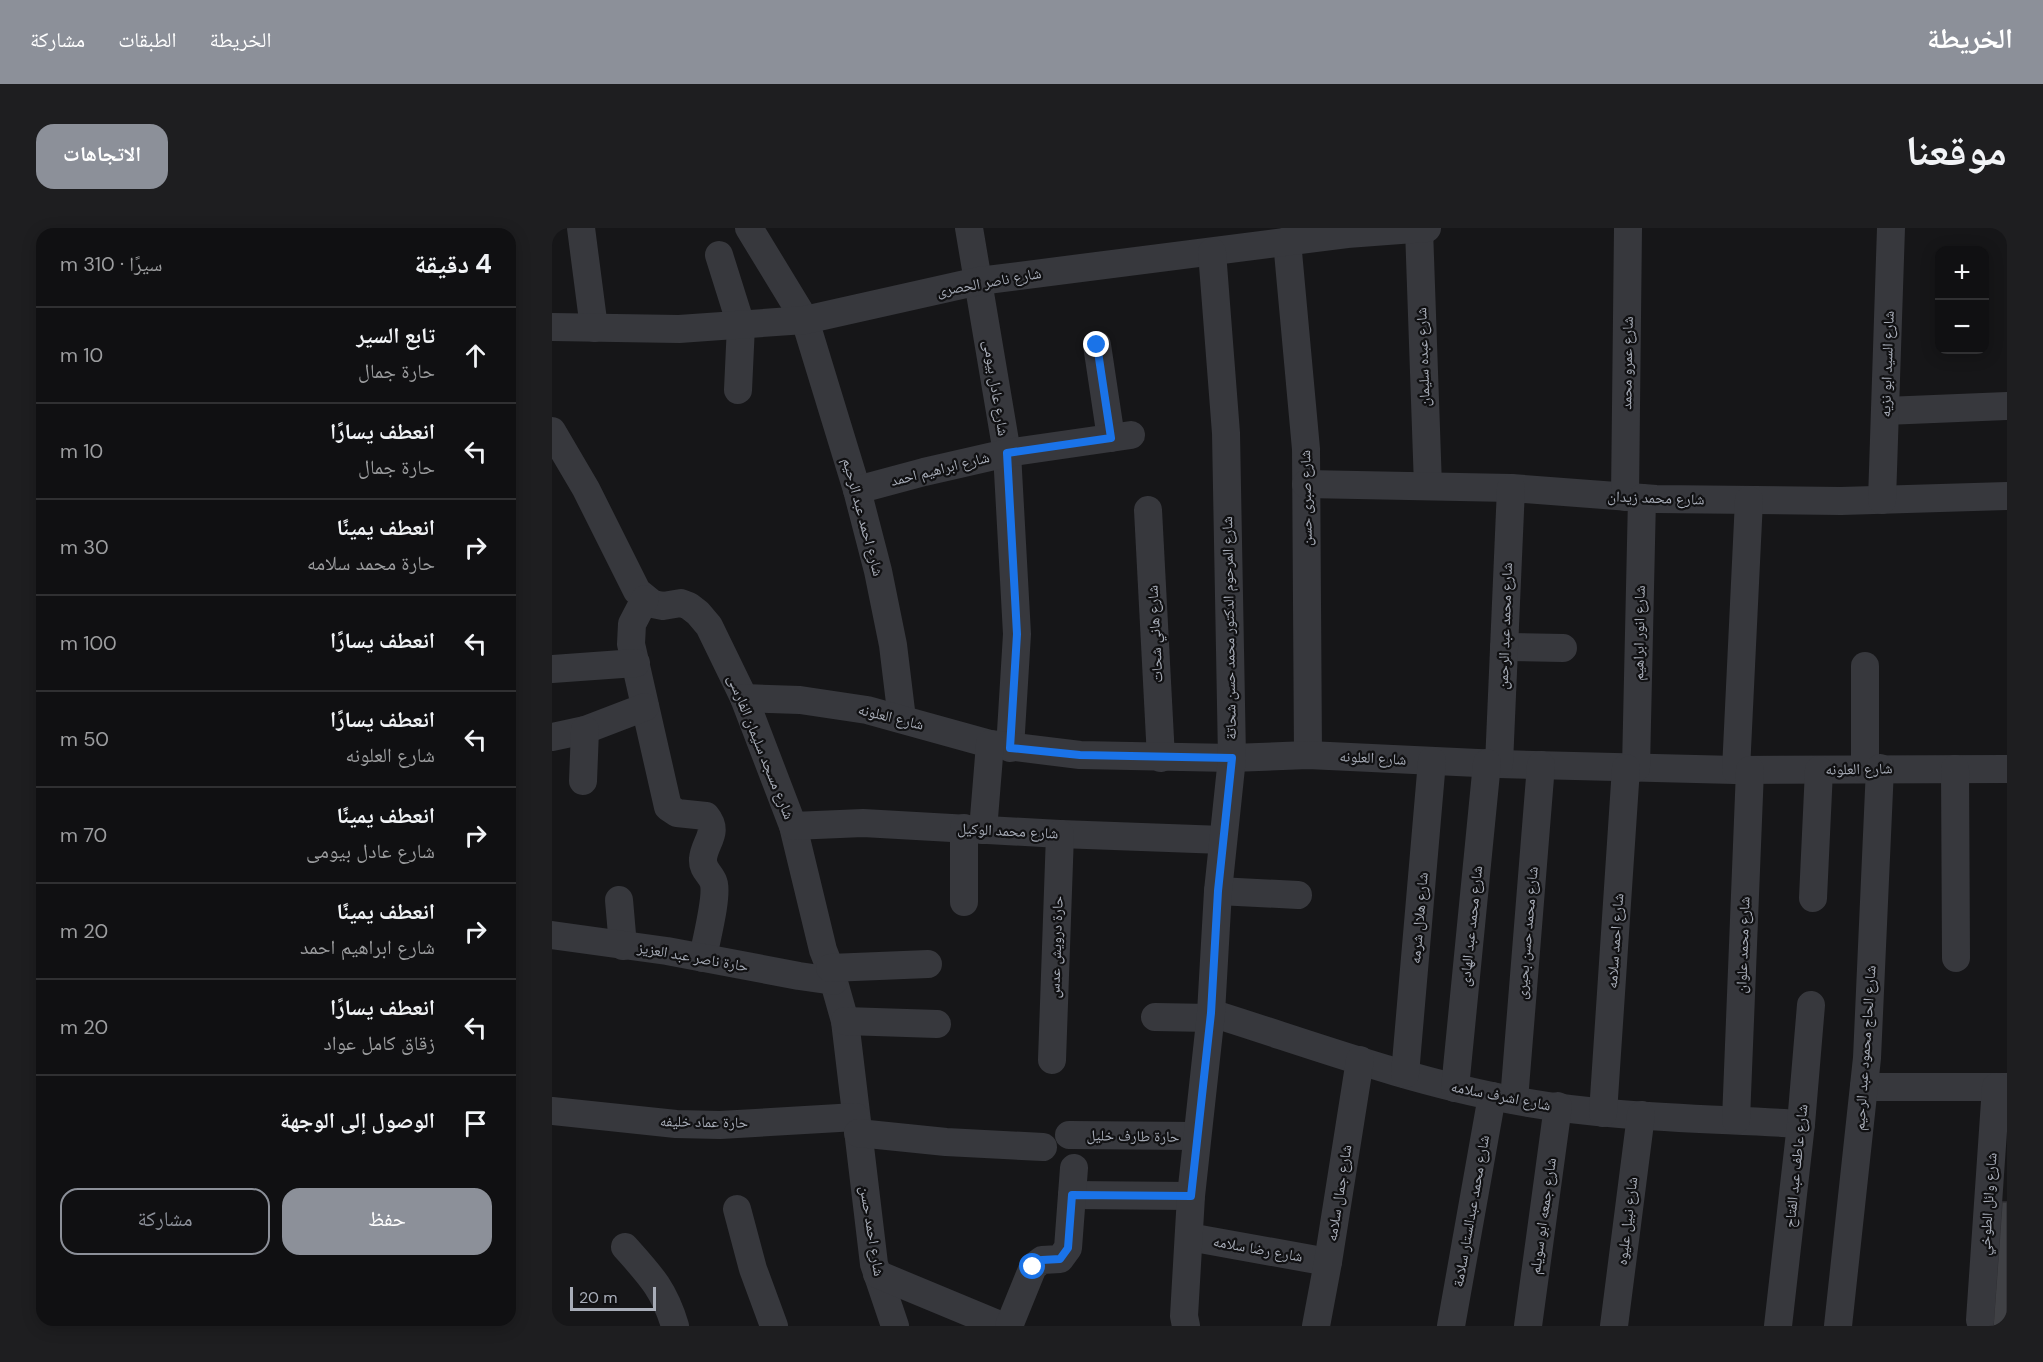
<!DOCTYPE html>
<html lang="ar">
<meta charset="utf-8">
<style>
:root{--surface:#101012;--page:#1e1e20;--text:#f1f3f6;--muted:#9c9d9f;--line:#303032;--accent:#8c9099}
body{margin:0;font-family:"DM Sans","Noto Naskh Arabic",sans-serif;background:var(--page);color:var(--text);direction:rtl}
.controls{position:absolute;right:18px;top:18px;display:grid;overflow:hidden;border-radius:12px;box-shadow:0 3px 15px #0003}
.controls button{width:54px;height:54px;display:grid;place-items:center;padding:0;border:0;border-bottom:2px solid var(--line);background:var(--surface);color:var(--text);font:30px sans-serif}
.scale{position:absolute;left:18px;bottom:15px;width:86px;box-sizing:border-box;padding-left:6px;border:3px solid #a8adb8;border-top:0;font-size:16px;line-height:21px;white-space:nowrap;color:#a8adb8;-webkit-text-stroke:4px #111113;paint-order:stroke}
.stop{position:absolute;width:18px;height:18px;margin:-14px;border:4px solid #1a73e8;border-radius:50%;background:#fff}
.stop.end{background:#1a73e8;border-color:#fff;box-shadow:0 2px 6px #0008}
.list{margin:0;padding:0;list-style:none}
h2{display:flex;justify-content:space-between;align-items:center;height:78px;margin:0;padding:0 24px;font-size:26px}
h2 small{font-size:20px;font-weight:400;color:var(--muted)}
.list li{display:grid;grid-template-columns:39px 1fr auto;gap:18px;align-items:center;box-sizing:border-box;height:96px;padding:0 24px;border-top:2px solid var(--line)}
.list b{display:block;font-size:22px;white-space:nowrap}
.list p{margin:0;font-size:20px;white-space:nowrap;color:var(--muted)}
.list em{font-size:20px;font-style:normal;color:var(--muted)}
.actions{display:flex;gap:12px;padding:18px 24px}
.actions a{flex:1;padding:14px 0;border:2px solid var(--accent);border-radius:18px;text-align:center;font-size:21px;color:var(--accent)}
.actions .main{background:var(--accent);color:#fff}
.icon{flex:none;width:33px;height:33px;fill:none;stroke:currentColor;stroke-width:2;stroke-linecap:round;stroke-linejoin:round}
.map{position:relative;flex:none;width:1455px;height:1098px;overflow:hidden;direction:ltr;border-radius:18px}
header{display:flex;align-items:center;gap:36px;box-sizing:border-box;height:84px;padding:0 30px;background:var(--accent);color:#fff}
header strong{font-size:28px}
nav{display:flex;gap:33px;margin-inline-start:auto;font-size:21px}
.intro{display:flex;align-items:center;justify-content:space-between;box-sizing:border-box;height:144px;padding:0 36px}
h1{margin:0;font-size:42px}
.button{padding:15px 27px;border-radius:18px;background:var(--accent);color:#fff;font-size:21px;font-weight:700}
main{display:flex;gap:36px;padding:0 36px}
aside{flex:1;background:var(--surface);border-radius:18px;box-shadow:0 3px 15px #0003}
.map>svg:first-child{display:block}
.building{fill:#404145;stroke:#303034;stroke-width:1.5}
.lines{fill:none;stroke-linecap:round;stroke-linejoin:round}
.minor{stroke:#37383d;stroke-width:28}
.route{stroke:#1a73e8;stroke-width:8}
.labels{text-anchor:middle;stroke-width:4.5;stroke-linejoin:round;paint-order:stroke}
.street-label{font-size:15px;fill:#a8adb8;stroke:#111113}
</style>
<header>
<strong>الخريطة</strong>
<nav><a>الخريطة</a><a>الطبقات</a><a>مشاركة</a></nav>
</header>
<div class="intro"><h1>موقعنا</h1><a class="button">الاتجاهات</a></div>
<main>
<div class="map">
<svg width="1455" height="1098" viewBox="0 0 1455 1098">
<rect width="100%" height="100%" fill="#161618"/>
<path class="building" d="M1450 974H1455V1098H1441Z"/>
<g class="lines">
<g class="minor">
<path d="M29 0 42 100"/>
<path d="M197 0 253 92 305 262 326 343 341 417 350 491"/>
<path d="M417 0 455 225 465 406 458 520"/>
<path d="M867 1 876 258"/>
<path d="M735 13 754 221 756 527"/>
<path d="M167 27 189 97 186 162"/>
<path d="M0 99 127 101 253 92 427 53 795 6 875 0"/>
<path d="M545 117 559 210"/>
<path d="M1333 183 1455 178"/>
<path d="M0 203 34 261 85 363 101 376 111 378 129 375 137 378 146 385 157 398 192 470 241 598 271 722 278 740 293 793 322 1036 343 1098"/>
<path d="M754 256 959 260 1104 271 1289 273 1455 268"/>
<path d="M305 262 372 244 455 225 579 207"/>
<path d="M1073 269 1076 0"/>
<path d="M1330 272 1339 0"/>
<path d="M596 282 609 530"/>
<path d="M93 371 80 396 79 416 116 579 125 585 154 588C168 605 152 614 151 631 150 643 160 646 162 656 165 672 154 712 151 730"/>
<path d="M952 419 1011 420"/>
<path d="M0 441 84 435"/>
<path d="M192 470 248 472 315 482 438 516 528 527 680 530 756 527 947 536 1184 542 1455 541"/>
<path d="M0 509 33 502 93 479"/>
<path d="M947 536 959 260"/>
<path d="M1084 540 1090 270"/>
<path d="M1313 541V438"/>
<path d="M1403 541 1404 730"/>
<path d="M1184 542 1197 272"/>
<path d="M31 553 33 502"/>
<path d="M241 598 311 595 508 606 671 612"/>
<path d="M412 600V674"/>
<path d="M431 602 438 516"/>
<path d="M666 663 746 667"/>
<path d="M1261 670 1267 542"/>
<path d="M67 672 71 718"/>
<path d="M0 707 115 723 247 748 282 753"/>
<path d="M278 740 376 736"/>
<path d="M659 785C758 816 857 853 960 872 1055 890 1152 890 1249 896"/>
<path d="M603 789 659 790"/>
<path d="M293 793 385 796"/>
<path d="M500 832 508 606"/>
<path d="M853 846 880 533"/>
<path d="M1312 859H1455"/>
<path d="M903 860 935 535"/>
<path d="M962 872 989 537"/>
<path d="M0 883 124 896 168 897 304 889"/>
<path d="M1051 885 1074 540"/>
<path d="M1184 892 1198 542"/>
<path d="M306 905 394 914 491 919"/>
<path d="M517 907 644 908"/>
<path d="M520 967 639 968"/>
<path d="M185 981 201 1041 222 1098"/>
<path d="M637 1009 776 1034"/>
<path d="M73 1019C98 1047 112 1061 123 1098"/>
<path d="M325 1046 450 1098"/>
<path d="M1428 1092 1444 859"/>
<path d="M457 1098 481 1039 490 1032 508 1031 516 1020 522 940"/>
<path d="M634 1098 632 1088 639 968 659 785 666 663 680 530 674 205 660 24"/>
<path d="M764 1098 776 1034 808 832"/>
<path d="M899 1098 940 868"/>
<path d="M976 1098 1006 878"/>
<path d="M1062 1098 1089 887"/>
<path d="M1226 1098 1249 896 1259 777"/>
<path d="M1286 1098 1315 830 1328 540"/>
</g>
</g>
<g class="lines">
<path class="route" d="M481 1039 490 1032 508 1031 516 1020 520 967 639 968 659 785 666 663 680 530 528 527 458 520 465 406 455 225 559 210 545 117"/>
</g>
<g class="labels">
<g class="street-label">
<text transform="translate(437 54) rotate(-10)" y="5">شارع ناصر الحصرى</text>
<text transform="translate(871 129) rotate(-92)" y="5">شارع عبده سليمان</text>
<text transform="translate(1075 135) rotate(-89)" y="5">شارع عمرو محمد</text>
<text transform="translate(1335 136) rotate(-88)" y="5">شارع السيد ابو نزيه</text>
<text transform="translate(444 160) rotate(81)" y="5">شارع عادل بيومى</text>
<text transform="translate(388 241) rotate(-14)" y="5">شارع ابراهيم احمد</text>
<text transform="translate(754 270) rotate(-91)" y="5">شارع صبرى حسن</text>
<text transform="translate(1104 270) rotate(2)" y="5">شارع محمد زيدان</text>
<text transform="translate(311 289) rotate(75)" y="5">شارع احمد عبد الرحيم</text>
<text transform="translate(953 398) rotate(-88)" y="5">شارع محمد عبد الرحمن</text>
<text transform="translate(677 400) rotate(-91)" y="5">شارع المرحوم الدكتور محمد حسن شحاتة</text>
<text transform="translate(1087 405) rotate(-89)" y="5">شارع انور ابراهيم</text>
<text transform="translate(603 406) rotate(-93)" y="5">شارع هاني شحات</text>
<text transform="translate(339 489) rotate(14)" y="5">شارع العلونه</text>
<text transform="translate(209 519) rotate(68)" y="5">شارع مسجد سليمان الفارسى</text>
<text transform="translate(821 530) rotate(3)" y="5">شارع العلونه</text>
<text transform="translate(1307 541) rotate(-1)" y="5">شارع العلونه</text>
<text transform="translate(456 603) rotate(3)" y="5">شارع محمد الوكيل</text>
<text transform="translate(867 690) rotate(-85)" y="5">شارع هلال شرمه</text>
<text transform="translate(919 698) rotate(-84)" y="5">شارع محمد عبد الهادى</text>
<text transform="translate(975 705) rotate(-85)" y="5">شارع محمد حسن بحيرى</text>
<text transform="translate(1063 713) rotate(-86)" y="5">شارع احمد سلامه</text>
<text transform="translate(1191 717) rotate(-88)" y="5">شارع محمد علوان</text>
<text transform="translate(504 719) rotate(-88)" y="5">حارة درويش عدس</text>
<text transform="translate(141 729) rotate(10)" y="5">حارة ناصر عبد العزيز</text>
<text transform="translate(1313 820) rotate(-86)" y="5">شارع الحاج محمود عبد الرحيم</text>
<text transform="translate(949 868) rotate(11)" y="5">شارع اشرف سلامه</text>
<text transform="translate(152 894) rotate(1)" y="5">حارة عماد خليفه</text>
<text transform="translate(581 908) rotate(1)" y="5">حارة طارف خليل</text>
<text transform="translate(1244 938) rotate(-84)" y="5">شارع عاطف عبد الفتاح</text>
<text transform="translate(787 965) rotate(-81)" y="5">شارع جمال سلامه</text>
<text transform="translate(1436 976) rotate(-86)" y="5">شارع وائل الطوخي</text>
<text transform="translate(919 983) rotate(-80)" y="5">شارع محمد عبدالستار سلامة</text>
<text transform="translate(991 988) rotate(-82)" y="5">شارع جمعه ابو سويلم</text>
<text transform="translate(1075 993) rotate(-83)" y="5">شارع نبيل عليوه</text>
<text transform="translate(320 1003) rotate(81)" y="5">شارع احمد حسن</text>
<text transform="translate(706 1021) rotate(10)" y="5">شارع رضا سلامه</text>
</g>
</g>
</svg>
<div class="controls">
<button>+</button>
<button>−</button>
</div>
<div class="scale">20 m</div>
<div class="stop" style="left:481px;top:1039px"></div>
<div class="stop end" style="left:545px;top:117px"></div>
</div>
<aside>
<h2>4 دقيقة<small>سيرًا · 310 m</small></h2>
<ul class="list">
<li><svg class="icon" aria-label="ahead" viewBox="0 0 24 24"><path d="M12 20V5M6 11l6-6 6 6"/></svg><div><b>تابع السير</b><p>حارة جمال</p></div><em>10 m</em></li>
<li><svg class="icon" aria-label="left" viewBox="0 0 24 24"><path d="M17 20v-9H6M10 6l-5 5 5 5"/></svg><div><b>انعطف يسارًا</b><p>حارة جمال</p></div><em>10 m</em></li>
<li><svg class="icon" aria-label="right" viewBox="0 0 24 24"><path d="M7 20v-9h11M14 6l5 5-5 5"/></svg><div><b>انعطف يمينًا</b><p>حارة محمد سلامه</p></div><em>30 m</em></li>
<li><svg class="icon" aria-label="left" viewBox="0 0 24 24"><path d="M17 20v-9H6M10 6l-5 5 5 5"/></svg><div><b>انعطف يسارًا</b></div><em>100 m</em></li>
<li><svg class="icon" aria-label="left" viewBox="0 0 24 24"><path d="M17 20v-9H6M10 6l-5 5 5 5"/></svg><div><b>انعطف يسارًا</b><p>شارع العلونه</p></div><em>50 m</em></li>
<li><svg class="icon" aria-label="right" viewBox="0 0 24 24"><path d="M7 20v-9h11M14 6l5 5-5 5"/></svg><div><b>انعطف يمينًا</b><p>شارع عادل بيومى</p></div><em>70 m</em></li>
<li><svg class="icon" aria-label="right" viewBox="0 0 24 24"><path d="M7 20v-9h11M14 6l5 5-5 5"/></svg><div><b>انعطف يمينًا</b><p>شارع ابراهيم احمد</p></div><em>20 m</em></li>
<li><svg class="icon" aria-label="left" viewBox="0 0 24 24"><path d="M17 20v-9H6M10 6l-5 5 5 5"/></svg><div><b>انعطف يسارًا</b><p>زقاق كامل عواد</p></div><em>20 m</em></li>
<li><svg class="icon" aria-label="arrive" viewBox="0 0 24 24"><path d="M6 21V4h12l-3 4 3 4H6"/></svg><div><b>الوصول إلى الوجهة</b></div></li>
</ul>
<div class="actions"><a class="main">حفظ</a><a>مشاركة</a></div>
</aside>
</main>
